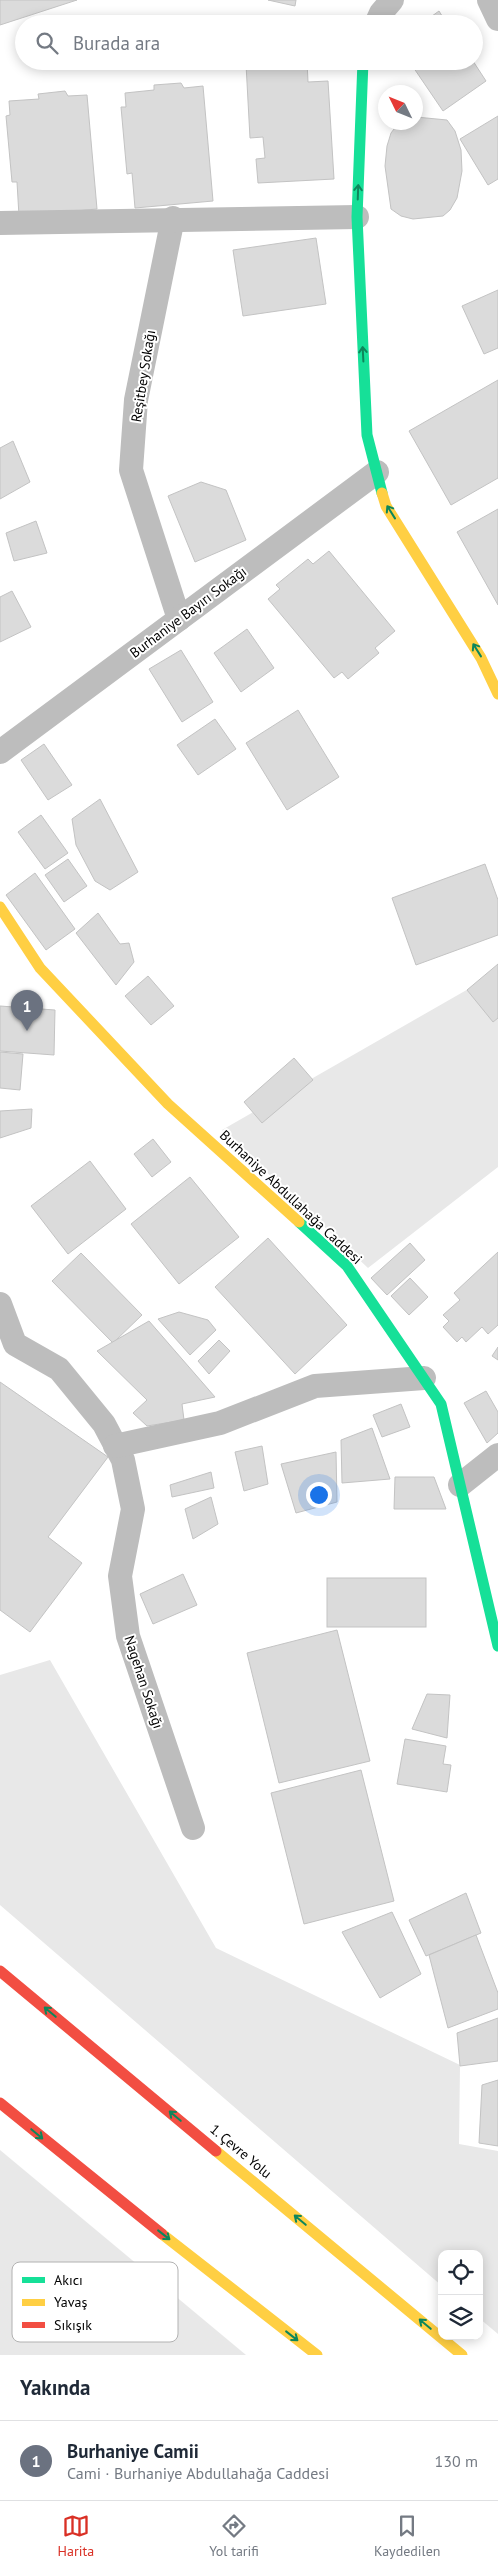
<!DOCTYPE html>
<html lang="tr">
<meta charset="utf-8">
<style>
:root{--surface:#fff;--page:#f2f2f3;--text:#1f2937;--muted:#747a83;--line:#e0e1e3;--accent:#d93025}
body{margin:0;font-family:"PT Sans",sans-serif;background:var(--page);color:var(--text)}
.controls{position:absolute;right:15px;bottom:15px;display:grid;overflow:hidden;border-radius:10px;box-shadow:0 2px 12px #0003}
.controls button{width:45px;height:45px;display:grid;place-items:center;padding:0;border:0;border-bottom:1px solid var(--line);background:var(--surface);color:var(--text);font:25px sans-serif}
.compass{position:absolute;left:378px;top:85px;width:45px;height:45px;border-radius:50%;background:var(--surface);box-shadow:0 2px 12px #0003;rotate:313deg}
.you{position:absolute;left:318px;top:1494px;width:18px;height:18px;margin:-12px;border:4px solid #fff;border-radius:50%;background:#1a73e8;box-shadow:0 0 0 8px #1a73e833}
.badge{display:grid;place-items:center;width:32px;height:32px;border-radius:50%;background:var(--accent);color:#fff;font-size:16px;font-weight:700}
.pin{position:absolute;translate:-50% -41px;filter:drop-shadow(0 1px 2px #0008)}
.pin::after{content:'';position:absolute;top:26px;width:18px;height:15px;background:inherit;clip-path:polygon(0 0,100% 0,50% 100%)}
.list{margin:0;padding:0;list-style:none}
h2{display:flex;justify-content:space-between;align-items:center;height:65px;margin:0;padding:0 20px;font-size:21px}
h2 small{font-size:16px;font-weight:400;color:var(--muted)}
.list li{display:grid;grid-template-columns:32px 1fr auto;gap:15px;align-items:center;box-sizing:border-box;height:80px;padding:0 20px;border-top:1px solid var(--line)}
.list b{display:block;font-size:19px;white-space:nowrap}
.list p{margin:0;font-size:16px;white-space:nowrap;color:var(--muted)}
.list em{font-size:16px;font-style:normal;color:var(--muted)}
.icon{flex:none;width:28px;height:28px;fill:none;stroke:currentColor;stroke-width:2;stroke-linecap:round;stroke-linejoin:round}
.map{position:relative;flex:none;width:498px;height:2355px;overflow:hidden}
.search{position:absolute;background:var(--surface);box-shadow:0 2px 12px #0003;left:15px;right:15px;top:15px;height:55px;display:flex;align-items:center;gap:12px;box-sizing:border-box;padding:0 18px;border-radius:28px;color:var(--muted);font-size:19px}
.sheet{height:145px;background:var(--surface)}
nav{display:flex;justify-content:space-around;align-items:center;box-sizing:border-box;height:70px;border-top:1px solid var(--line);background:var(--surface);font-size:14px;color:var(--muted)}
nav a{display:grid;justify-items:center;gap:2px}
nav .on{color:var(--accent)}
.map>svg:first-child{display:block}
.green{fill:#e8e8e8}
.building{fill:#dbdbdb;stroke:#c3c3c3}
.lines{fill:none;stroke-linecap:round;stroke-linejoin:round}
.street{stroke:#bdbdbd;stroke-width:24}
.fast{stroke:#16e098;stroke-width:11}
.slow{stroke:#ffcf43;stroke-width:11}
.jam{stroke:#f24e42;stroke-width:11}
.oneway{stroke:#0d865b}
.labels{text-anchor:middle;stroke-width:4;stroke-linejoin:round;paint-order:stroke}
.street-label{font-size:14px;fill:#000;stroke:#fff}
.key{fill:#fff;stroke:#b2b2b2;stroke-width:1}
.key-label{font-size:14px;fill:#000}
</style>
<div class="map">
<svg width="498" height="2355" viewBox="0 0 498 2355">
<rect width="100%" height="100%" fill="#fff"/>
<g class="green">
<path d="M498 972V1167L368 1268 222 1130Z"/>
<path d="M50 1660 216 1948 460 2065 459 2144 498 2151V2334L479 2318V2254H442V2286L0 1905V1675Z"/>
<path d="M0 2150 246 2355H0Z"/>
</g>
<g class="building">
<path d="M0 0H77L0 25Z"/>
<path d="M268 0H296L295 6Z"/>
<path d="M439 11 447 24H421Z"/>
<path d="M307 61 308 82 328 81 334 179 258 183 256 159 265 158 263 137 250 138 246 64Z"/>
<path d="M409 61H473L486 81 443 111Z"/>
<path d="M181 83 184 88 203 86 213 201 135 208 132 173 127 174 121 107H126L125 93 154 90V85Z"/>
<path d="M65 91 68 96 87 95 97 209 19 216 17 182H12L6 116 10 115 9 101 39 99 38 94Z"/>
<path d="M498 116V179L488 185 460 139Z"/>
<path d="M416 117 447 120 455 131 461 150 462 171 457 198 450 210 443 216 413 219 401 216 391 209 385 166 387 146 391 133 397 125 400 122H416Z"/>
<path d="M316 238 326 304 243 316 233 250Z"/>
<path d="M498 290V348L484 354 462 306Z"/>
<path d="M498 380V478L451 505 409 431Z"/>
<path d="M13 441 30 482 0 499V448Z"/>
<path d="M201 482 226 490 246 540 195 562 168 496Z"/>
<path d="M498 509V605L457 532Z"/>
<path d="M36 521 47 553 14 561 6 533Z"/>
<path d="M329 551 395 631 375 648 379 653 348 679 342 672 334 678 268 599 280 589 276 585 308 559 313 564Z"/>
<path d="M12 591 31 627 0 642V597Z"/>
<path d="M247 629 274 668 241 692 214 653Z"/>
<path d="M181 650 213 702 182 722 149 669Z"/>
<path d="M298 710 339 777 287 810 246 743Z"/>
<path d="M215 719 236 749 198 775 177 745Z"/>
<path d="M44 744 72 785 48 800 21 760Z"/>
<path d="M100 799 138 872 110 890 95 881 76 845 72 819Z"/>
<path d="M41 815 68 853 45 869 18 832Z"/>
<path d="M68 859 87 886 64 902 45 875Z"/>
<path d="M485 864 498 900V935L416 965 392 898Z"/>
<path d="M35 873 75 929 46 950 6 895Z"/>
<path d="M98 913 120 944 129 943 134 962 116 985 76 933Z"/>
<path d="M498 964V1018L493 1022 467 990Z"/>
<path d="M148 976 174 1006 151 1025 125 996Z"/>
<path d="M0 1006 55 1010 54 1055 0 1051Z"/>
<path d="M0 1052 23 1054 20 1090 0 1088Z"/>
<path d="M294 1058 313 1080 262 1123 244 1102Z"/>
<path d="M32 1109 31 1128 0 1138V1111Z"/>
<path d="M153 1139 171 1162 152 1177 134 1154Z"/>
<path d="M90 1161 126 1209 68 1254 31 1206Z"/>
<path d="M190 1177 239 1237 179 1284 131 1224Z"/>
<path d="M268 1238 347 1325 295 1374 215 1287Z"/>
<path d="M410 1243 425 1260 387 1295 371 1278Z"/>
<path d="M498 1252V1325L488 1334 482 1327 466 1342 462 1337 457 1342 443 1327 449 1321 443 1315 460 1300 454 1293Z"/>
<path d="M81 1253 142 1315 113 1343 52 1281Z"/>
<path d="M410 1278 428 1297 409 1315 391 1296Z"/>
<path d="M179 1312 208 1320 216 1330 190 1355 158 1319Z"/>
<path d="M149 1321 215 1397 182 1404 184 1420 147 1426 133 1413 147 1400 97 1351Z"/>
<path d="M219 1340 230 1351 209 1374 198 1361Z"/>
<path d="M498 1347V1360L492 1356Z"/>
<path d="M0 1382 108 1457 48 1537 82 1563 30 1632 0 1610Z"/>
<path d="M486 1391 498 1412V1433L487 1443 464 1403Z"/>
<path d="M401 1404 410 1427 382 1437 373 1415Z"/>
<path d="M372 1428 390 1479 342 1483 341 1440Z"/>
<path d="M262 1446 268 1484 244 1491 235 1452Z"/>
<path d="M336 1452 337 1502 296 1513 281 1464Z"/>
<path d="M211 1472 214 1488 172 1497 170 1485Z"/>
<path d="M395 1477H434L446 1509H394Z"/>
<path d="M211 1497 218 1524 193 1539 185 1509Z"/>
<path d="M183 1574 197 1605 153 1624 140 1594Z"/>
<rect x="327" y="1578" width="99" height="49"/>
<path d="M337 1630 370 1761 279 1783 247 1653Z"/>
<path d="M427 1694 450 1695 447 1738 412 1729Z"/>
<path d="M405 1739 446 1746 443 1764 451 1765 447 1792 397 1784Z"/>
<path d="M361 1770 394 1901 304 1924 271 1793Z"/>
<path d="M466 1893 481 1933 426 1956 409 1920Z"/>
<path d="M392 1912 421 1974 380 1998 342 1932Z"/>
<path d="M476 1935 498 1993V2009L448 2028 429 1955Z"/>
<path d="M498 2018V2061L460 2066 457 2033Z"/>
<path d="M498 2080V2146L479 2143 482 2085Z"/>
</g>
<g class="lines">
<g class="street">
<path d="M489 0 498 19"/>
<path d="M376 24 381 13 392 0"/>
<path d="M173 218 136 400 131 470 179 619"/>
<path d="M0 223 357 217"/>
<path d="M0 752 377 472"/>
<path d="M0 1304 15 1344 59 1369 104 1424 123 1460 133 1509 120 1576 128 1636 193 1828"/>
<path d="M115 1446 220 1423 315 1386 424 1378"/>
<path d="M460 1485 498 1455"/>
</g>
<g class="fast">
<path d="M363 61 357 217 367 435 382 493"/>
<path d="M299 1222 347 1266 441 1404 498 1646"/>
</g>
<g class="slow">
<path d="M382 493 386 506 481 658 498 694"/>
<path d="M0 907 40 968 168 1104 299 1222"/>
<path d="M216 2151 462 2355"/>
<path d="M162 2234 317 2355"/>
</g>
<g class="jam">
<path d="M0 1971 216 2151"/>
<path d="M0 2103 162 2234"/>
</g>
</g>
<defs><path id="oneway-shaft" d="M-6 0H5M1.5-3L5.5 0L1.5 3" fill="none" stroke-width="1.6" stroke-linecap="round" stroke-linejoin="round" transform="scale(1.25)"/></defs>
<g class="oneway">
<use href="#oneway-shaft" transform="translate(358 192) rotate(-88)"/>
<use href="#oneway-shaft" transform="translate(363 354) rotate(-93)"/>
<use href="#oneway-shaft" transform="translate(391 512) rotate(-122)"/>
<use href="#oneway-shaft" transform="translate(477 650) rotate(-122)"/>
<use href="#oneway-shaft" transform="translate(50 2012) rotate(-140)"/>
<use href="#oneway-shaft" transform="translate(175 2116) rotate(-140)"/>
<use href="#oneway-shaft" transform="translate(37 2134) rotate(40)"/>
<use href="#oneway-shaft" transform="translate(300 2220) rotate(-140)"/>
<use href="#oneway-shaft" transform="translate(164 2235) rotate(38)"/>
<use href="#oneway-shaft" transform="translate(425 2324) rotate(-140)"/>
<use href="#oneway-shaft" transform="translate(292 2336) rotate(38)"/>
</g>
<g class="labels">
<g class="street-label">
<text transform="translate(143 376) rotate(-81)" y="5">Reşitbey Sokağı</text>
<text transform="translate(188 612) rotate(-37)" y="5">Burhaniye Bayırı Sokağı</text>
<text transform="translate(291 1197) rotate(43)" y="5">Burhaniye Abdullahağa Caddesi</text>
<text transform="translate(144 1682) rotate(72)" y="5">Nagehan Sokağı</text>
<text transform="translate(241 2151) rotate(40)" y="5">1. Çevre Yolu</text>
</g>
</g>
<rect x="12" y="2262" width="166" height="80" rx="8" class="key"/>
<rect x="22" y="2277" width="23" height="6" fill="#16e098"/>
<rect x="22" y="2299" width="23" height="7" fill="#ffcf43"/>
<rect x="22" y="2322" width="23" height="6" fill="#f24e42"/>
<g class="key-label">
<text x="54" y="2285">Akıcı</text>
<text x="54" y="2307">Yavaş</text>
<text x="54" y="2330">Sıkışık</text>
</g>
</svg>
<div class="controls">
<button><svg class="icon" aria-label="locate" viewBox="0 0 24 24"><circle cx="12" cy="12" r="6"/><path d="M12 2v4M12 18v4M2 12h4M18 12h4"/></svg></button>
<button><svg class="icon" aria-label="layers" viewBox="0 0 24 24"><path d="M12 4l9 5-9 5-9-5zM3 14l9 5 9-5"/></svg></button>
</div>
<svg class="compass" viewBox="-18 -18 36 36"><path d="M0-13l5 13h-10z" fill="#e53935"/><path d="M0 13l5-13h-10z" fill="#747a83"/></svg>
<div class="you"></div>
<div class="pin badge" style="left:27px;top:1031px;background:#6b7280">1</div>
<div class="search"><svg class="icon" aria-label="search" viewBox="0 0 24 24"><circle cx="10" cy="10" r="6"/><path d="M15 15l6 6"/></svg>Burada ara</div>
</div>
<section class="sheet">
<h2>Yakında<small></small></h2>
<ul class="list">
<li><span class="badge" style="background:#6b7280">1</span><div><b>Burhaniye Camii</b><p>Cami · Burhaniye Abdullahağa Caddesi</p></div><em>130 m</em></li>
</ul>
</section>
<nav>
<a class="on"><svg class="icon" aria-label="map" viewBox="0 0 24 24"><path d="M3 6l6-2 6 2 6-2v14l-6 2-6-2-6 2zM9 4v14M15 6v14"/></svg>Harita</a>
<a><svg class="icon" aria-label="directions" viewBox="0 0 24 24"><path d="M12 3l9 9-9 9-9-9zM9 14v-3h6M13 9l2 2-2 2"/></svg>Yol tarifi</a>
<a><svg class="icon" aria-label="saved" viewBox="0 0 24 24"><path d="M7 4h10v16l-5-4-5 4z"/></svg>Kaydedilen</a>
</nav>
